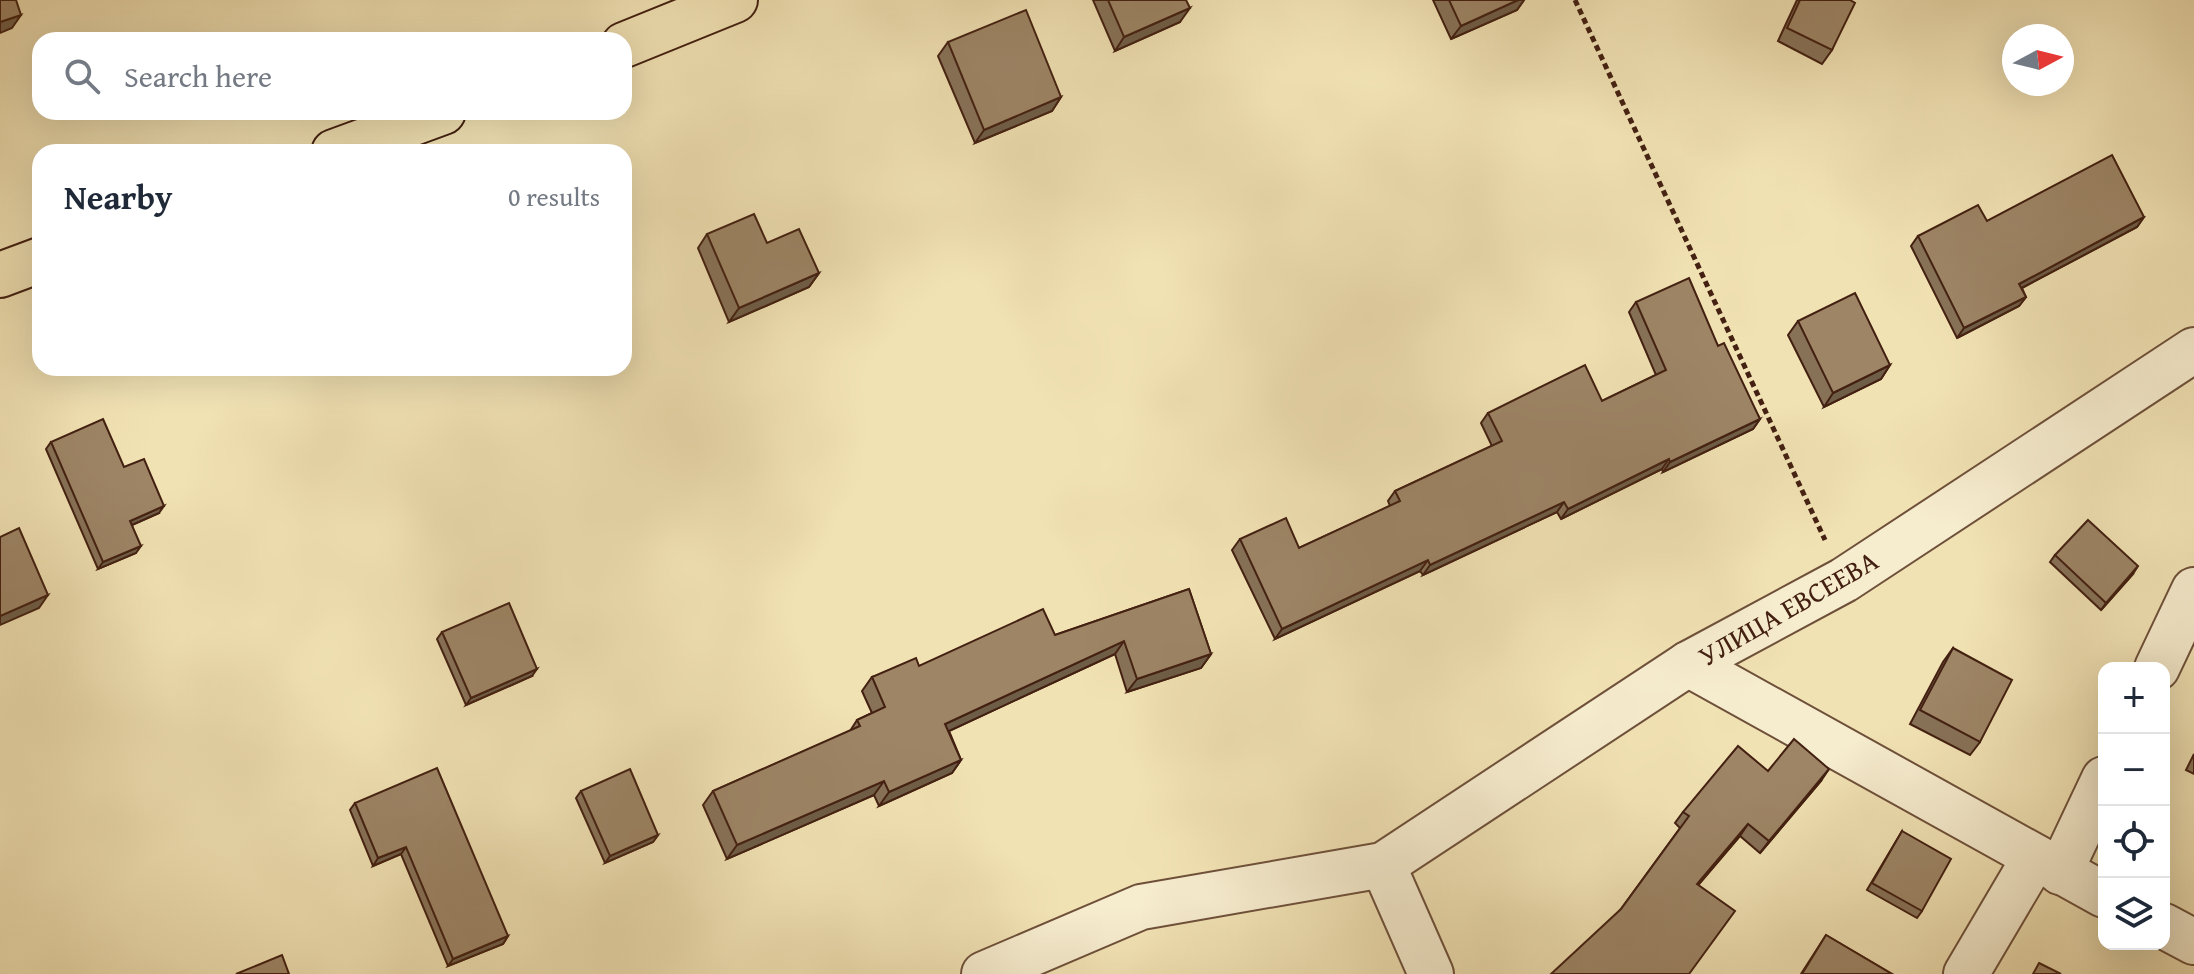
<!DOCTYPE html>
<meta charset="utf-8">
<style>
:root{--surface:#fff;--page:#f2f2f3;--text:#1f2937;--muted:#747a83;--line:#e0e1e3}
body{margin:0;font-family:"Gentium Book Plus",serif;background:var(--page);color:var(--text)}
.controls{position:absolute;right:24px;bottom:24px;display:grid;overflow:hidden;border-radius:16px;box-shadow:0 8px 32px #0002}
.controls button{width:72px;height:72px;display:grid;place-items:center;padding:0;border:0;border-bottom:2px solid var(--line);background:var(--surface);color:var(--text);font:40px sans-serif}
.compass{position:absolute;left:2002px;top:24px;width:72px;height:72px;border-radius:50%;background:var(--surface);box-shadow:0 8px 32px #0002;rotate:83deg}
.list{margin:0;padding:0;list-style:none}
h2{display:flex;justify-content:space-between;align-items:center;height:104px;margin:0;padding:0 32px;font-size:34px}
h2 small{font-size:26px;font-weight:400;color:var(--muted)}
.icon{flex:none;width:44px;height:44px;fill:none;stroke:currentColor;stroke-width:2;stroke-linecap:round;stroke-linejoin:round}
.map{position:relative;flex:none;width:2194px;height:974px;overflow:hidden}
.search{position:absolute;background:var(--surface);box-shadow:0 8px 32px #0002;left:32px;top:32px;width:600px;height:88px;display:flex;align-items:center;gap:20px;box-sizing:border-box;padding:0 28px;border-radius:24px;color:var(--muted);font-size:30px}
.panel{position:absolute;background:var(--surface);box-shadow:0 8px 32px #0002;left:32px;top:144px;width:600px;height:232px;border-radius:24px}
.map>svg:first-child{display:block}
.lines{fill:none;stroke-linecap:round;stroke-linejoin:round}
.minor-casing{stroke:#6e503a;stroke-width:48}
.major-casing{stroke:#432011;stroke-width:48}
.path{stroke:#432011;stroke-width:5;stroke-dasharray:6 4;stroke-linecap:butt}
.minor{stroke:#f6ecce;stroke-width:44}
.major{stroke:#f1e2b4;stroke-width:44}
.wall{fill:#877258;stroke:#432011;stroke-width:2}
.shaded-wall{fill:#6e5d47;stroke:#432011;stroke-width:2}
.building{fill:#9d8566;stroke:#432011;stroke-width:2}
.labels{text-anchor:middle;stroke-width:6;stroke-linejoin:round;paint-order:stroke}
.street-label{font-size:28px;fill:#432011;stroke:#f6ecce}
</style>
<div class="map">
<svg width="2194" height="974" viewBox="0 0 2194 974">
<rect width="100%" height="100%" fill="#f1e2b4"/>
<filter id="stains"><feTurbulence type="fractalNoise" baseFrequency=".0025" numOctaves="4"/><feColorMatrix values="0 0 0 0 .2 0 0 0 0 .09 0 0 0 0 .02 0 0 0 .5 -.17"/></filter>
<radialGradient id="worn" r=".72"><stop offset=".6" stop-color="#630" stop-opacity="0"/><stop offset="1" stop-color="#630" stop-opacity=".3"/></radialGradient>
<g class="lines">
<defs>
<g id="minor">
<path d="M1688 664 2104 895"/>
<path d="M2157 668 2194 590"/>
<path d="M1383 865 1431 974"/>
<path d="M2060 872 2104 779"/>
<path d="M2164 926 2194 942"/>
<path d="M984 974 1141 907 1383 865 1688 664 1844 580 2194 350"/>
<path d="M1966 974 2035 857"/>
</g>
<g id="major">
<path d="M624 45 735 0"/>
<path d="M334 152 443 112"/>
<path d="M0 275 40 260"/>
</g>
</defs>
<use href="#minor" class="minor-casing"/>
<use href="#major" class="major-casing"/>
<path class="path" d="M1575 0 1825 540"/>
<use href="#minor" class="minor"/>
<use href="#major" class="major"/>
</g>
<g class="wall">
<path d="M1093 0H1186L1180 22 1115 51Z"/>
<path d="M1433 0H1524L1517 10 1451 39Z"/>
<path d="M1797 0H1850L1832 50 1822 64 1778 41Z"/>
<path d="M948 42 1061 97 1052 111 975 143 938 56Z"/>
<path d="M2144 217 2137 227 2022 288 2026 297 2019 306 1957 338 1911 246 1918 236 1987 221Z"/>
<path d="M707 234 767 243 819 273 809 287 729 322 698 248Z"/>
<path d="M1636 302 1718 346 1760 419 1753 429 1663 472 1662 469 1561 519 1557 512 1423 575 1420 571 1275 639 1232 550 1240 539 1299 548 1390 506 1388 501 1395 491 1492 446 1481 423 1488 413 1602 401 1656 375 1629 312Z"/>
<path d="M1798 321 1890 365 1881 379 1824 407 1788 335Z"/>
<path d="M51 442 124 467 159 513 132 525 136 553 98 569 46 449Z"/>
<path d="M2055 555 2133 574 2101 610 2050 562Z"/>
<path d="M1189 589 1211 654 1201 668 1127 692 1115 654 949 731 961 760 952 773 879 806 874 795 727 859 703 805 713 791 850 731 857 720 872 713 862 691 872 677 1055 635Z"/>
<path d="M442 632 532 676 466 705 437 639Z"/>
<path d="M1953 648 1980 742 1970 755 1910 724 1943 662Z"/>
<path d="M2194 754V774L2186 770Z"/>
<path d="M1768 771 1821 781 1760 853 1740 836 1698 885 1621 909 1680 828 1675 823 1683 812Z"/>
<path d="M581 791 658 835 653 842 605 863 576 798Z"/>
<path d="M355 803 508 936 503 944 448 966 401 854 373 866 350 810Z"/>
<path d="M1902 831 1922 911 1917 918 1867 890Z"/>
<path d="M1826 935 1892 974H1801Z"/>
</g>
<g class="shaded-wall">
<path d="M1518 0H1524L1517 10 1451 39 1461 26Z"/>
<path d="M1190 8 1180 22 1115 51 1124 37Z"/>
<path d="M21 15 12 28 0 33V22Z"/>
<path d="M1061 97 1052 111 975 143 984 130Z"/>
<path d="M2144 217 2137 227 2012 293 2019 284Z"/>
<path d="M819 273 809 287 729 322 739 308Z"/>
<path d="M2026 297 2019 306 1957 338 1964 328Z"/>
<path d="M1890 365 1881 379 1824 407 1833 393Z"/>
<path d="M1760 419 1753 429 1663 472 1670 462Z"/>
<path d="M1669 459 1662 469 1561 519 1568 509Z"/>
<path d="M1564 502 1557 512 1423 575 1430 565Z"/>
<path d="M164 506 159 513 125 528 130 521Z"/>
<path d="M141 546 136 553 98 569 103 562Z"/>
<path d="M1428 560 1420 571 1275 639 1282 629Z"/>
<path d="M2138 566 2133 574 2101 610 2106 603Z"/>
<path d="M48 595 39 608 0 625V616Z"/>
<path d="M1124 641 1115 654 936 737 945 724Z"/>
<path d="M1211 654 1201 668 1127 692 1137 679Z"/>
<path d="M537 669 532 676 466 705 471 698Z"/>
<path d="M961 760 952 773 879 806 889 792Z"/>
<path d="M1829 769 1821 781 1760 853 1769 841Z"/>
<path d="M884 781 874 795 727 859 737 845Z"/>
<path d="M1748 824 1740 836 1689 896 1697 884Z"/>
<path d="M658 835 653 842 605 863 610 856Z"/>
<path d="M406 847 401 854 373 866 378 858Z"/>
<path d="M508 936 503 944 448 966 453 959Z"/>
</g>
<g class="building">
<path d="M0 0H16L21 15 0 22Z"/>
<path d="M1108 0H1186L1190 8 1124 37Z"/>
<path d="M1449 0H1518L1461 26Z"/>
<path d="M1800 0H1850L1855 3 1832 50 1787 28Z"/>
<path d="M1026 10 1061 97 984 130 948 42Z"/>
<path d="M2112 155 2144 217 2019 284 2026 297 1964 328 1918 236 1978 205 1987 221Z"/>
<path d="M754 214 767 243 799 229 819 273 739 308 707 234Z"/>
<path d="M1689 278 1718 346 1724 343 1760 419 1670 462 1669 459 1568 509 1564 502 1430 565 1428 560 1282 629 1240 539 1286 518 1299 548 1400 501 1395 491 1502 441 1488 413 1585 365 1602 401 1666 370 1636 302Z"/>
<path d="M1855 293 1890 365 1833 393 1798 321Z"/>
<path d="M103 419 124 467 144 459 164 506 130 521 141 546 103 562 51 442Z"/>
<path d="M2088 520 2138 566 2106 603 2055 555Z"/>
<path d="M19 528 48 595 0 616V537Z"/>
<path d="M1189 589 1211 654 1137 679 1124 641 945 724 961 760 889 792 884 781 737 845 713 791 860 726 857 720 885 707 872 677 916 658 919 666 1043 609 1055 635Z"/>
<path d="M509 603 537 669 471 698 442 632Z"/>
<path d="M1953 648 2012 680 1980 742 1920 710Z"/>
<path d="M1794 739 1829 769 1769 841 1748 824 1697 884 1735 911 1689 974H1551L1621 909 1689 816 1683 812 1738 746 1768 771Z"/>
<path d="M437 768 508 936 453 959 406 847 378 858 355 803Z"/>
<path d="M630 769 658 835 610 856 581 791Z"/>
<path d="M1902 831 1951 859 1922 911 1872 883Z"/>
<path d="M1826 935 1892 974H1802Z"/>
<path d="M282 955 289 974H236Z"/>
<path d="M2039 963 2061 974H2033Z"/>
</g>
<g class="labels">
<g class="street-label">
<text transform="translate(1788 608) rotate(-30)" y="10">УЛИЦА ЕВСЕЕВА</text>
</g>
</g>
<rect width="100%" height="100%" filter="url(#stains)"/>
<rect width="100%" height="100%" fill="url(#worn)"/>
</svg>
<div class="controls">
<button>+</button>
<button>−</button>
<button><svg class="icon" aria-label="locate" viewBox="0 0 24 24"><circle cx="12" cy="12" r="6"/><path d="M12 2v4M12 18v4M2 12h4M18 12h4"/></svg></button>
<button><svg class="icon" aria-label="layers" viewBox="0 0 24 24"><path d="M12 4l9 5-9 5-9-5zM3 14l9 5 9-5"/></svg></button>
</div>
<svg class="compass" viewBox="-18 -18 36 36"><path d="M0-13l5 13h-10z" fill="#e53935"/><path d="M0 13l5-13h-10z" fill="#747a83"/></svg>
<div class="search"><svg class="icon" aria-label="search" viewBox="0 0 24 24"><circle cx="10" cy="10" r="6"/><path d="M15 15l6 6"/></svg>Search here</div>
<section class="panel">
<h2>Nearby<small>0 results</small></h2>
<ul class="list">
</ul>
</section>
</div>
